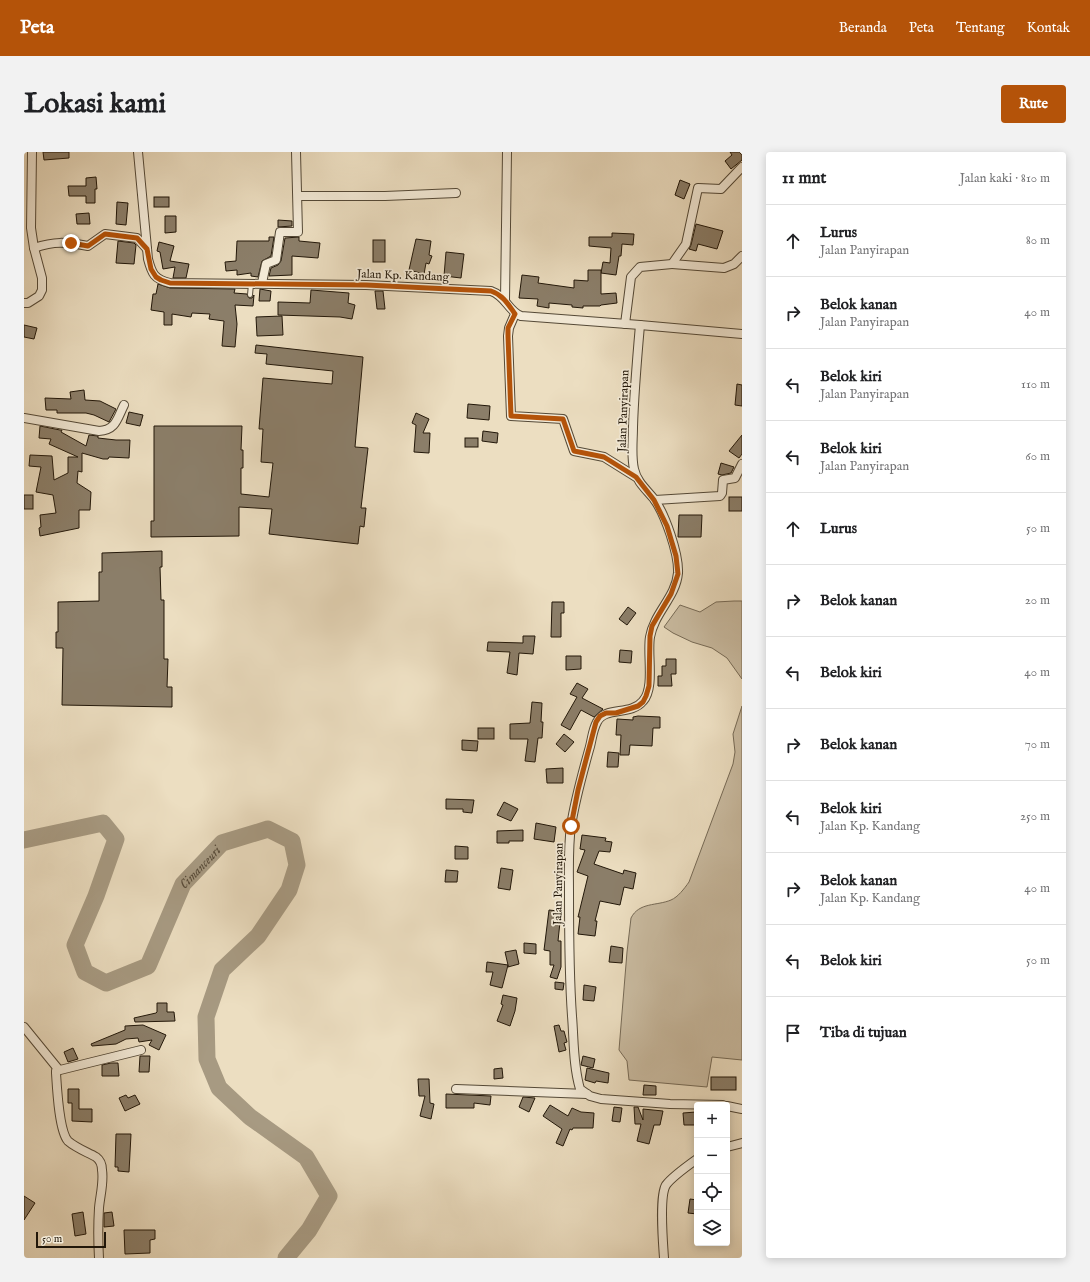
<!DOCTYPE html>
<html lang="id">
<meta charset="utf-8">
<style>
:root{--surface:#fff;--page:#f2f2f2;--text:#202124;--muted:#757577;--line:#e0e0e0;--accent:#b45309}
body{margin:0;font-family:"IM FELL English",serif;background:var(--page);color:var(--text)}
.controls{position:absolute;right:12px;bottom:12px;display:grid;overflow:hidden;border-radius:4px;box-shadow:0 2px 10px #0003}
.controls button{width:36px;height:36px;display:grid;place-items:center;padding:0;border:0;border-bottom:1px solid var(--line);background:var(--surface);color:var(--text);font:20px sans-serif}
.scale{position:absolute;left:12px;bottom:10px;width:70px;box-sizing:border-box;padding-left:4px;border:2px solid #221709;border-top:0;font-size:11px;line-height:14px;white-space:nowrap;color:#221709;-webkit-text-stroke:3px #f3ead7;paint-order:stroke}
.stop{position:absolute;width:12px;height:12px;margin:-9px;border:3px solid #b45309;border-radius:50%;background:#fff}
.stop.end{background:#b45309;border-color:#fff;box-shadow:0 1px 4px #0008}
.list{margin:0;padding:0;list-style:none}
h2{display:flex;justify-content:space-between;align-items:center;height:52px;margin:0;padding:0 16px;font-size:17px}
h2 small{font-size:13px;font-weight:400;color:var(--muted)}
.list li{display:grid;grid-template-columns:26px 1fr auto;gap:12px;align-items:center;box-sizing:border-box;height:72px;padding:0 16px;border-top:1px solid var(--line)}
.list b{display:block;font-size:15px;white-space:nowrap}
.list p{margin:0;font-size:13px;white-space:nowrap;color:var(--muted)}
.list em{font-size:13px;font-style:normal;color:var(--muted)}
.icon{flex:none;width:22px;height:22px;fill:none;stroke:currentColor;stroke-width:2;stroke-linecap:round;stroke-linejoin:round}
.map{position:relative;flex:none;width:718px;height:1106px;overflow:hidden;border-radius:4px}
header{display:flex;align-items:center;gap:24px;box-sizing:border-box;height:56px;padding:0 20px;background:var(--accent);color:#fff}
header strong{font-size:19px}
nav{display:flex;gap:22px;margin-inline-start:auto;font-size:14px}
.intro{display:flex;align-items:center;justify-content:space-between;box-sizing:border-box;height:96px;padding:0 24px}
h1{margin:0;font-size:28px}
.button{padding:10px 18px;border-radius:4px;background:var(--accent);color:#fff;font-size:14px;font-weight:700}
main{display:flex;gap:24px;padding:0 24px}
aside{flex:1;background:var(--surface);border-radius:4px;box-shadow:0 2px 10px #0003}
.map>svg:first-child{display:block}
.green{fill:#cabca2;stroke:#766a56}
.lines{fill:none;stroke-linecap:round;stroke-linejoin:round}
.river{stroke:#a79a82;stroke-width:17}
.building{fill:#8b7e69;stroke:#221709}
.service-casing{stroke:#544937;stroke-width:6}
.minor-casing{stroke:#544937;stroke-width:10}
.service{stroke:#f3ead7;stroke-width:4}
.minor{stroke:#f3ead7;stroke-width:8}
.route{stroke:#b45309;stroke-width:5}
.labels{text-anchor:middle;stroke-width:3.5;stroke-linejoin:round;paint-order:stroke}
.street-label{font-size:12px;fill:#221709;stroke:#f3ead7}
.water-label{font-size:13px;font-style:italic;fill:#574b39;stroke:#f3ead7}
</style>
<header>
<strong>Peta</strong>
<nav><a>Beranda</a><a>Peta</a><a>Tentang</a><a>Kontak</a></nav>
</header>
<div class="intro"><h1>Lokasi kami</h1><a class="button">Rute</a></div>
<main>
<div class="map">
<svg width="718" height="1106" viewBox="0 0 718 1106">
<rect width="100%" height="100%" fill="#ecdec1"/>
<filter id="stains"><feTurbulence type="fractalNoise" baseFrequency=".005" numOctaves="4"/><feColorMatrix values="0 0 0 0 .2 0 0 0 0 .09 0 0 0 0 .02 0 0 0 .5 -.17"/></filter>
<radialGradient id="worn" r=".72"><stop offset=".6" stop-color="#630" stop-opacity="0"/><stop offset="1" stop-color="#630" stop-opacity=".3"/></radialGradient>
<g class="green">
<path d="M710 449H718V527L703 506 688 496 668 490 649 481 640 475 656 453 676 460 692 450Z"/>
<path d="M718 554V908L688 905 683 935 605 928 603 909 595 898 603 800 607 766C615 750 633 754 647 748 654 745 660 737 665 730L709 612 711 600 709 582Z"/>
</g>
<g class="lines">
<path class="river" id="s1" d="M0 688 79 671 92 687 72 744 51 793 61 820 82 831 124 814 159 732 198 691 244 677 268 689 273 713 265 738 234 784 198 818 182 865 183 907 195 936 226 965 282 1005 305 1044 285 1078 262 1106"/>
</g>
<g class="building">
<path d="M19 0H45V6L20 8Z"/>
<path d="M706 0H715L718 3V8L707 17 701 9 708 3Z"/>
<path d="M72 25 73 37H71V51H62V44H45L44 34H62V26Z"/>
<path d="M656 28 666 32 660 47 651 43Z"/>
<rect x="130" y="45" width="15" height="10"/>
<path d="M93 50 104 51 102 73 92 72Z"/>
<path d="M65 61 66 72H53L52 62Z"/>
<path d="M141 64H152V80L141 81Z"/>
<path d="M254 68 268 69V74L254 75Z"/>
<path d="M672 72 699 79 693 97 674 92 672 99 665 97 667 93Z"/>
<path d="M588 81 610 82 609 93 598 92 597 104H595L592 123 577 121 579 110 586 111 587 96 565 94V85H588Z"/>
<path d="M245 85H250L247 104 238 109 234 125 227 124V121L213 123V118L202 119 201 110 212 109 213 89H245Z"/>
<path d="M275 85V89L296 91 294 106 268 104V123L245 124 247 116 254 113 257 109 261 86Z"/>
<path d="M392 87 407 89 405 103 408 104 405 112 402 111 400 122 385 118Z"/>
<rect x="349" y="88" width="12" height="22"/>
<path d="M94 89 110 91 112 93 110 112 92 111Z"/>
<path d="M135 90 150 94 146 109 165 112 162 126H149L151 115 139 117 136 100 133 99Z"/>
<path d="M422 100 440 102 437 126 420 124Z"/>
<path d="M564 118H577V142L592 141 593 151 577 153 576 154H559V156L548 155V153L525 151V156L513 154 514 147 495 146 498 123 515 125 514 131 550 136V128L564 129Z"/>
<path d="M134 132 146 136 211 137 210 141 223 142 225 146H228L230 143 229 154 211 153 213 172 211 195 198 194 200 169 185 167 186 162 168 161 167 165 148 162V173H140V160L127 158 129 142H132Z"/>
<path d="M236 137 247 139 246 149H235Z"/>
<path d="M287 138 325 141 324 151 331 153 328 167 316 165 254 163V150L286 151Z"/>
<path d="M351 139H359L361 157H353Z"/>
<path d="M258 164 259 183 233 184 232 165Z"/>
<path d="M0 173 13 176 10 187 0 185Z"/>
<path d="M232 193 339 205 331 295 344 296 337 356H342L340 375 336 374 334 392 245 382 248 357 215 355V384L127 385V369H130V274H218L217 298H219V316H217V342L245 345 249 311 237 310 239 277H235L239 226 308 232 309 219 242 212 243 202 231 201Z"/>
<path d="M713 232 718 233V254L711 253Z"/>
<path d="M60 238 61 248 76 249 92 257 85 270 70 263 62 261H33V258H22L21 246 47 247 46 240Z"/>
<path d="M444 252 466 254 465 268 443 266Z"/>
<path d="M105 260 119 263 116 274 102 271Z"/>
<path d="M392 261 405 267 399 281H406L405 301 390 300 392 273 388 271Z"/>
<path d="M16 274 36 278H38L37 280 62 294 65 283 74 284V286L92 288H106L105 306 85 305 84 307H79L58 301V320L54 319 53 331 67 340 66 358H55V376L16 384 15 376 17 375 16 363 32 361 29 343 12 340 17 315 5 314 6 303 28 304 30 328 44 321V305H54L25 292 27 287 15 286Z"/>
<path d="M459 279 474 281 473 291 458 289Z"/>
<path d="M718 283V302L715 306 705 299Z"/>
<rect x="441" y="286" width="13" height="9"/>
<path d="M697 311 710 315 707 321 698 323 694 322Z"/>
<rect x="0" y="343" width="9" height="14"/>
<rect x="705" y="345" width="13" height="14"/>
<path d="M655 363H678L677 385H654Z"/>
<path d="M138 399V415H136L137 448H140V507H144L143 535H148V555L38 553 39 496H32V480H34V450L75 449V420H78V401Z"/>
<path d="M528 450H540V461H537V485H527Z"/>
<path d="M604 455 612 461 603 473 595 467Z"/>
<path d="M499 484H511L509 502 495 501 493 523 483 521 486 500 463 499 464 490 499 491Z"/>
<path d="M596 498 608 499 607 511 595 510Z"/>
<path d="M542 504H557V517L542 518Z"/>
<path d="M642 507H652V522H647L648 534H634V524H638V514H642Z"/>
<path d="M553 531 564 537 558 546 579 557 570 565 557 558 546 578 537 573 553 545 546 542Z"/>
<path d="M508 550 518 551 517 570H519L518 586H514L511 610 501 609 504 587H486V572L506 571Z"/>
<path d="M614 564 636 565V576H629L628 594 606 593 605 603H596L597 583H592L593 567 609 568V565Z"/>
<rect x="454" y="576" width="16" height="11"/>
<path d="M540 582 550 590 541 600 532 592Z"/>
<path d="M438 588 454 589 453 599 438 598Z"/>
<path d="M584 600 595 601 594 615H583Z"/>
<path d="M539 616V631H523L522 617Z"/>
<path d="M422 647 450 648 448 661 439 660V657H422Z"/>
<path d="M480 650 494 657 487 669 473 663Z"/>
<path d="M512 671 532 675 530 690 510 687Z"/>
<path d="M499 678V689H485V691H473V679Z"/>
<path d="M558 683 582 686 581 689 588 690 586 700 575 699 570 712 599 722 600 718 612 721 609 737 600 735 596 753 576 749 571 769H573L571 784 554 782 556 765H554L564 724 553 720 561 698 556 697Z"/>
<path d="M431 694 444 695V707H431Z"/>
<path d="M477 716 489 718 486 738 474 736Z"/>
<path d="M422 718 434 719 433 730H421Z"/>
<path d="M525 758 534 759V770H536L534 789H537V815L533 827 526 825 530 813H526V799L520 798Z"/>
<path d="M500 791 512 792V802L500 801Z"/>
<path d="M587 794 599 796 598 811 585 810Z"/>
<path d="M492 798 495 812 484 815V813L478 836 466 833 469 820H462L463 810 484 813 481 800Z"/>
<path d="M531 830 540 831 539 838 531 837Z"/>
<path d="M560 833 572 835 570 849 559 848Z"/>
<path d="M479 843 493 846 491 859 486 874 473 869 479 853 477 852Z"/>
<path d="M133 851H143V860H150L151 869 111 870 110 866 132 861 133 860Z"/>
<path d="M119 873 142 883 135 898 125 893 128 888 115 890 114 886 102 887 92 892 68 894 67 892 101 878V874Z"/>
<path d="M535 873 537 879H540L543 890 540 891 542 898 535 900 530 874Z"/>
<path d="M49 896 54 907 44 910 40 900Z"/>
<path d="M116 904H126L125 920H115Z"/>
<path d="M559 904 571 907 569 916 557 913Z"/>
<path d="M87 911H94L95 924H78V913Z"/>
<path d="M478 916 479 926 470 927V917Z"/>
<path d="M563 916 585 921 584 931 572 929 571 931 561 928Z"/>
<rect x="687" y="925" width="25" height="13"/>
<path d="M394 927H405L406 951 410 952 407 967 396 964 401 944H395Z"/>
<path d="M620 933 632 934V943H619Z"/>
<path d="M44 937H55V957H68V970L48 969V951H44Z"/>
<path d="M422 942 467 944 466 953 450 951V956H422Z"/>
<path d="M102 943 104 946 111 943 116 952 101 959 95 946Z"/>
<path d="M499 945 511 946 505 960 495 955Z"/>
<path d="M526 953 544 964 548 956 557 960 570 961 569 976H549L548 978 546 977 539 994 532 991 538 977 519 964Z"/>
<path d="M590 955 598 956 596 970 588 969Z"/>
<path d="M610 955H614L619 968V957L639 959 636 973H630L625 992 613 989 617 972H611Z"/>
<path d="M672 960 673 973H660L659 961Z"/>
<path d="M92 982H107L105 1020 94 1019V1015H91Z"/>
<path d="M0 1044 11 1051 0 1068Z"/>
<path d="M666 1047 673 1048V1062L664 1061Z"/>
<path d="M59 1060 62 1082 51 1084 48 1062Z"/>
<path d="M88 1060 90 1074 80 1075V1061Z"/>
<path d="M100 1078H131V1087L126 1088V1101L101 1102Z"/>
</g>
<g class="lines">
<defs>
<path id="service" d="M226 143 227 132"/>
<g id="minor">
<path d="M114 0 124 107C128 122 130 127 146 131L342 133 467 139C482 144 484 159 497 164L616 173 718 182"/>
<path d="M274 44H361L432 41"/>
<path d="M10 96C31 89 41 90 64 94L81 82 113 86 123 97"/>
<path d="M648 112 700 116 710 112 718 104"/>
<path d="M238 131 242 112 252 108 256 80H274L272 0"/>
<path d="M481 148 483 0"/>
<path d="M0 151H4L15 144 18 138V126L10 96 7 76 8 0"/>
<path d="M491 162 485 176 484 184 487 264 539 267 550 299 580 305 612 325"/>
<path d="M601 172 607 125 616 115 648 112 662 92 674 36 697 37 718 15"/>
<path d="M616 173C613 207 610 241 609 275 609 288 607 304 610 317 613 330 622 337 630 347 641 362 655 402 654 421 652 445 630 461 626 485 623 502 631 536 619 549 607 564 581 554 573 570 568 579 568 589 565 598 558 623 551 648 547 674 544 696 545 718 545 740 545 781 545 822 548 864 550 888 549 913 556 937L566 944 577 947 646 952 699 953"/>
<path d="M0 266 75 279C92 278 93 267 100 253"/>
<path d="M631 348 696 344 698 341 699 328 711 326 718 312"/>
<path d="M0 875 35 918"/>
<path d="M432 937 563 942"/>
<path d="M703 954 718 957"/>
<path d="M703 995 718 991"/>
<path d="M75 1106C74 1089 74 1072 75 1056 76 1044 80 1030 78 1018 78 1013 76 1008 72 1005 63 1000 52 996 44 989 35 979 33 936 32 921V919L117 898"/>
<path d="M640 1106C639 1091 635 1044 642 1033 647 1026 666 1012 673 1007"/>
</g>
</defs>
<use href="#service" class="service-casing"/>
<use href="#minor" class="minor-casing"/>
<use href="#service" class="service"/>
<use href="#minor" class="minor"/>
</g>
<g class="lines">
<path class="route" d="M47 91 64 94 81 82 113 86 123 97 127 117 132 125 137 128 146 131 342 133 467 139C479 143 484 152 491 162L484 176V184L487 264 539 267 550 299 580 305 612 325 630 348 643 374 652 404 654 422 647 442 628 474 626 484 625 534 622 544 619 550 614 554 592 561H582L576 564 572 570 554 638 547 674"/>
</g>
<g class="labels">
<g class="street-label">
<text transform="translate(379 123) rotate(2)" y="4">Jalan Kp. Kandang</text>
<text transform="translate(599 259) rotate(-88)" y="4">Jalan Panyirapan</text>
<text transform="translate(534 732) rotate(-89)" y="4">Jalan Panyirapan</text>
</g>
<g class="water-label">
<text dy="5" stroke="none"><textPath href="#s1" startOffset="426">Cimanceuri</textPath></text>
</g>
</g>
<rect width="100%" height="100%" filter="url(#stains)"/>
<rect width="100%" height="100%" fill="url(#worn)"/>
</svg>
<div class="controls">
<button>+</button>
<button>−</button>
<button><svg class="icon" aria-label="locate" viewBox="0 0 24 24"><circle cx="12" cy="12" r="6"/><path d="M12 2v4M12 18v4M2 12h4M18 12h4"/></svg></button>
<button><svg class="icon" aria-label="layers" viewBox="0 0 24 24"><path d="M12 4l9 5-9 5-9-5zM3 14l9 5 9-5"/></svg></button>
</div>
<div class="scale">50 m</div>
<div class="stop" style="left:547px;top:674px"></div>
<div class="stop end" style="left:47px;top:91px"></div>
</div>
<aside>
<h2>11 mnt<small>Jalan kaki · 810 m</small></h2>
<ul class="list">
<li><svg class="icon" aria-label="ahead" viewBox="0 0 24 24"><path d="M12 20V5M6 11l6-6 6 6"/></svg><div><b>Lurus</b><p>Jalan Panyirapan</p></div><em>80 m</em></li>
<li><svg class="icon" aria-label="right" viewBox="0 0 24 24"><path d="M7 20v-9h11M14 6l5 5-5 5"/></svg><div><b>Belok kanan</b><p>Jalan Panyirapan</p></div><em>40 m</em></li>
<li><svg class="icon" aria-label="left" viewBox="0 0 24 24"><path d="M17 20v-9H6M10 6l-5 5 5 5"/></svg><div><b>Belok kiri</b><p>Jalan Panyirapan</p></div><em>110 m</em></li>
<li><svg class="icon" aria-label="left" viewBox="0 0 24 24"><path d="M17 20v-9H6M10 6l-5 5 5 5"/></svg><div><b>Belok kiri</b><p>Jalan Panyirapan</p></div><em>60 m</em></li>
<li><svg class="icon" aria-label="ahead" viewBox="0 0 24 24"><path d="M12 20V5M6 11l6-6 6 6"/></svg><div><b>Lurus</b></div><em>50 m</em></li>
<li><svg class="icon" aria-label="right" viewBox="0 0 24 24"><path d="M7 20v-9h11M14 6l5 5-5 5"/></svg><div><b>Belok kanan</b></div><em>20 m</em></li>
<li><svg class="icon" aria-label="left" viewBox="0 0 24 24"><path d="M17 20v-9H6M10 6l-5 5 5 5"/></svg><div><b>Belok kiri</b></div><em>40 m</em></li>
<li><svg class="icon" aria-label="right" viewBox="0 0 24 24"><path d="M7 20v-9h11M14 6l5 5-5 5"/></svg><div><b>Belok kanan</b></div><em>70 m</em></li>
<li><svg class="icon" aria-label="left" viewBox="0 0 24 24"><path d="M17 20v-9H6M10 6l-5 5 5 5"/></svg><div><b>Belok kiri</b><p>Jalan Kp. Kandang</p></div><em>250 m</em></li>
<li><svg class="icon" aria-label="right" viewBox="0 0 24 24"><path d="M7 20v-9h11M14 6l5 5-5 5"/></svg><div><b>Belok kanan</b><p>Jalan Kp. Kandang</p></div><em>40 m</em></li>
<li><svg class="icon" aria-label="left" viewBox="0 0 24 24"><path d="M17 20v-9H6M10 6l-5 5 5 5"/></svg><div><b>Belok kiri</b></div><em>50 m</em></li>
<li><svg class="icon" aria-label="arrive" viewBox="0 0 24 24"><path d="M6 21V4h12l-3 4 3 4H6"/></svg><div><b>Tiba di tujuan</b></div></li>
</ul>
</aside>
</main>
